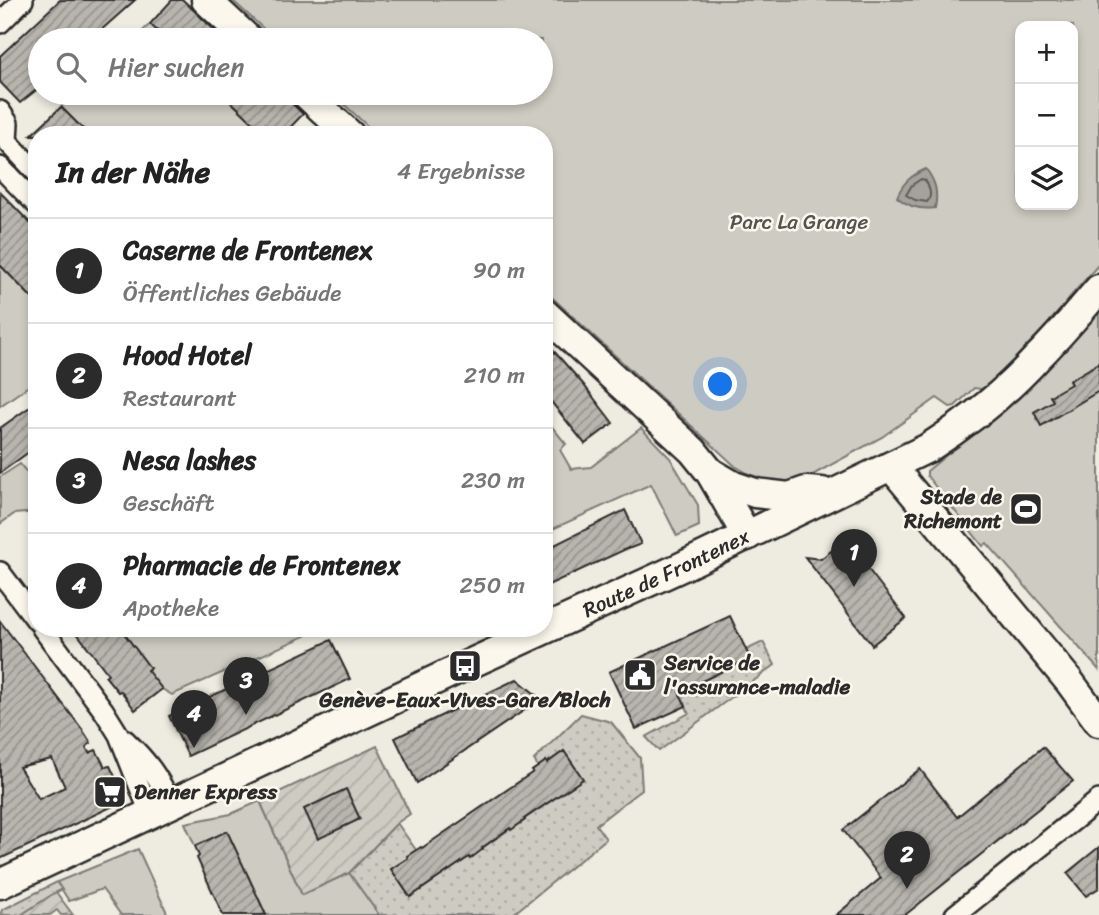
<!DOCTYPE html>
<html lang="de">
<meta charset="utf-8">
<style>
:root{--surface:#fff;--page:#f2f2f2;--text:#222;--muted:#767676;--line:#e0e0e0;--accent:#2b2b2b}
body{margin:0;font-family:Sriracha,sans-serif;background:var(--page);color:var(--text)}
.controls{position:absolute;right:21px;top:21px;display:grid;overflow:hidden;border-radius:14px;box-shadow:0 4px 10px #0003}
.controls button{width:63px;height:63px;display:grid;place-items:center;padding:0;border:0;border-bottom:2px solid var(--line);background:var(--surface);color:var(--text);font:35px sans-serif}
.you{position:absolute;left:721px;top:385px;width:24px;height:24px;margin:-18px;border:5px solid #fff;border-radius:50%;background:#1a73e8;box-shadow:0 0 0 10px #1a73e833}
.badge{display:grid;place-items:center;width:46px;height:46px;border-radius:50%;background:var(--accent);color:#fff;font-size:23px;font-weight:700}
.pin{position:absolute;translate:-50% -58px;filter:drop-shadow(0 2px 4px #0008)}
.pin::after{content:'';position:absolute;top:37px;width:24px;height:21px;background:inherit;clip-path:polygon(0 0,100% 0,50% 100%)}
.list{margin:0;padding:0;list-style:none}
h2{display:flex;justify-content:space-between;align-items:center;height:91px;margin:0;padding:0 28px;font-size:30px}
h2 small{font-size:23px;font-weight:400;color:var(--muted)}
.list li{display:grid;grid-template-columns:46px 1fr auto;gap:21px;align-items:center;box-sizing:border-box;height:105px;padding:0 28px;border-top:2px solid var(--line)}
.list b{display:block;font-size:26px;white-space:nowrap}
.list p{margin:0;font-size:23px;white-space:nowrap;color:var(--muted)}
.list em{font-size:23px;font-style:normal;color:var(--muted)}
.icon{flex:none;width:38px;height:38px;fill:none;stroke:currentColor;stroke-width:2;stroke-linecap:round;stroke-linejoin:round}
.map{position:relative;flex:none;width:1099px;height:915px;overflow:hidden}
.search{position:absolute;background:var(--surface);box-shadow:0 4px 10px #0003;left:28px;top:28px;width:525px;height:77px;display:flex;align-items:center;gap:18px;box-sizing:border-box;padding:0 24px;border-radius:38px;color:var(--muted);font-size:26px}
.panel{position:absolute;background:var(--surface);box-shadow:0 4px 10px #0003;left:28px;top:126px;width:525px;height:511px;border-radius:28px}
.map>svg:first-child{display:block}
.grass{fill:url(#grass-dots);stroke:#7c7b76;stroke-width:2}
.park{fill:#cecbc2;stroke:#7c7b76;stroke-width:2;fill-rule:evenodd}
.garden{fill:url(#garden-furrows);stroke:#7c7b76;stroke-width:2}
.water{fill:#a4a29a;stroke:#74726e;stroke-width:2}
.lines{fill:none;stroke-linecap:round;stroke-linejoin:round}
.shore{stroke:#5b5b57;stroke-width:2}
.building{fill:url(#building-hatch);stroke:#2b2b2b;stroke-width:2;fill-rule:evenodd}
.street-casing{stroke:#2b2b2b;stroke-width:24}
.secondary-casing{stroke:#2b2b2b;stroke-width:33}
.street{stroke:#fbf7ec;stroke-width:19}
.secondary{stroke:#fbf7ec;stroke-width:28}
.labels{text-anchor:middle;stroke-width:5;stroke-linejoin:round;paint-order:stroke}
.park-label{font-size:21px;fill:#545351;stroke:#fbf7ec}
.poi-label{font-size:21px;font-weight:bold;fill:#2b2b2b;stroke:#fbf7ec;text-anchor:start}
.street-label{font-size:21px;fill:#2b2b2b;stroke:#fbf7ec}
</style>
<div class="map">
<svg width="1099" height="915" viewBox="0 0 1099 915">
<defs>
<pattern id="grass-dots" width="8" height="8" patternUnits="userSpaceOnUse" patternTransform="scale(1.75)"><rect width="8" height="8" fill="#cecbc2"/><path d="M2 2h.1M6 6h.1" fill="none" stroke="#b1aea7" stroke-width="1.8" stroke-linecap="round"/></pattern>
<pattern id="garden-furrows" width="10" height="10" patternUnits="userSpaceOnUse" patternTransform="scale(1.75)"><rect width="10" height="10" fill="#cecbc2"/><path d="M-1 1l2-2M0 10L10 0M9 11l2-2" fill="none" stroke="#b1aea7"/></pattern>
<pattern id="building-hatch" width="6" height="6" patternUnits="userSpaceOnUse" patternTransform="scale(1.75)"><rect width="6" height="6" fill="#b8b5ae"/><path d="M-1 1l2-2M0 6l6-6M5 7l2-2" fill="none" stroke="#96938e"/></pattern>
</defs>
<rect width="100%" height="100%" fill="#eeebe0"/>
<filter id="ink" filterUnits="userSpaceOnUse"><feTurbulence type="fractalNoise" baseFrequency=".0143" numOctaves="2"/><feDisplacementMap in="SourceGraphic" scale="14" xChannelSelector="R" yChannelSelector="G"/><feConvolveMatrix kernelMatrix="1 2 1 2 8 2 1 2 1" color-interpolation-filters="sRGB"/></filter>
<g filter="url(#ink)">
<g class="grass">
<path d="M763 642 775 665 659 751 646 737 689 713 679 692 749 658 746 650Z"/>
<path d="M581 714 611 722 640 758 642 789 596 825 606 839 512 915H379L349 873 397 823 416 850 407 856 408 858 391 869 410 897 583 779 564 751 547 763 546 761 538 767 534 760Z"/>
<path d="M57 882 62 889 21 915H0L2 910Z"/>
</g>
<g class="park">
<path d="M232 0H1099V264L1069 298 1071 301 987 387 981 389 974 388 955 406 950 407 937 398 882 437 809 477 786 483 771 481 751 475 735 466 544 290V135H377L332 93H541V40H276ZM1020 26H1073V205H1020Z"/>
<path d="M150 24 167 40H133Z"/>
<path d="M76 93H222L266 135H89L61 107Z"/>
<path d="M0 265 37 303V380L0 406Z"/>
<path d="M1099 309V670L987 543 983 546 927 476V471L993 417Z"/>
<path d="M544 417 566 444 560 450 571 469 591 467 641 428 670 458 698 505 699 526 677 536 651 484 544 533Z"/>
<path d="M20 464 37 485V512L14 514 0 524V477Z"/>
<path d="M120 628H317L319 630 172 695 162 689 147 670 150 668Z"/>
<path d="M260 801 302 895 349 873 379 915H266L227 832 195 846 185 823 231 814Z"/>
<path d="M138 849 168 915H121L102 889 69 901 57 882Z"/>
</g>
<g class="garden">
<path d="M377 746 410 814 397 823 349 873 302 895 260 801Z"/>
<path d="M56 892 73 915H61L57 910 50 915H21Z"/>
</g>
<path class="water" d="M926 169C936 182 938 193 935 208 920 210 908 207 897 197 903 182 912 175 926 169Z"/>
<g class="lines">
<path class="shore" d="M921 179 925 180C929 186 933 196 927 202L915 200 906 195 912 185Z"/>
</g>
<g class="building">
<path d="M60 0H135L90 40H40V87L20 103 0 82V56Z"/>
<path d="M172 0H183L225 40H167L150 24Z"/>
<path d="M222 93H281L303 114 283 135H266Z"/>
<path d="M61 107 89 135H31Z"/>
<path d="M0 192 37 230V303L0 265Z"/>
<path d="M544 340 583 384 613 423 585 444 544 393Z"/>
<path d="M1099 363V391L1041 426 1034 412 1053 401 1050 396 1071 384 1069 381Z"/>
<path d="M37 402V446L0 473V428Z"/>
<path d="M625 510 641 544 628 549V548L544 587V550Z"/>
<path d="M851 547 906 618 872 645 805 557 821 559 831 551 837 558Z"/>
<path d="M730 616 750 658 679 692 686 706 636 729 609 672Z"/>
<path d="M0 621 82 729 91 743 86 747 89 753 96 750 105 767 110 766 126 800 0 859ZM52 759 65 787 39 799 19 767Z"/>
<path d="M73 628H120L150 668 147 670 162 689 135 710 121 691 118 692 105 676 108 674Z"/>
<path d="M331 640 350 679 188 756 169 716Z"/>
<path d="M517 679 541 699 417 783 395 738Z"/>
<path d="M1043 747 1073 781 905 915H836L881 878 843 830 920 769 957 817Z"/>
<path d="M564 751 583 779 524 819 525 820 511 830 510 828 482 848 483 849 470 859 469 857 410 897 391 869 408 858 407 856 421 847 422 848 533 772 532 771 546 761 547 763Z"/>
<path d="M346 789 360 819 318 839 304 809Z"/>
<path d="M227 831 249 878 266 915H223L197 858 199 856 195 846Z"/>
<path d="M1099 847V888L1086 896 1067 873Z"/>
</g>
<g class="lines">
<defs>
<g id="street">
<path d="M0 23 23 0"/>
<path d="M0 111 8 123 7 141 37 173"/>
<path d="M0 167 37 205"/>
<path d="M0 572 37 621"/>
<path d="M42 628 104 711 119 735 150 813"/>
<path d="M125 740C148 762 158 776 171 804"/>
<path d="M955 915 1099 800"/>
</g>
<g id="secondary">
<path d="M206 0 249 40"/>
<path d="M305 93 350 135"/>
<path d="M544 313 693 451 710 472 747 536"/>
<path d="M891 466 1069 681 1099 722"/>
<path d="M710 472 734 486 755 493 789 497 806 491 822 492"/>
<path id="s1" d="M0 884 465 666 679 568 928 448C967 423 1005 393 1037 358 1059 336 1079 312 1099 289"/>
</g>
</defs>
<use href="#street" class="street-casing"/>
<use href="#secondary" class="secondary-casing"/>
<use href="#street" class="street"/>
<use href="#secondary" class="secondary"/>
</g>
</g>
<defs>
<symbol id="stadium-square" viewBox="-11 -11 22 22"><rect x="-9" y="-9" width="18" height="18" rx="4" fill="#2b2b2b" stroke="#fbf7ec"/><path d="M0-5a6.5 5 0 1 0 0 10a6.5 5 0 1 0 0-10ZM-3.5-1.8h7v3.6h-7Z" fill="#fff"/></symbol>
<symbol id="bus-square" viewBox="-11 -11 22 22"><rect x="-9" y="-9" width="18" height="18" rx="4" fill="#2b2b2b" stroke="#fbf7ec"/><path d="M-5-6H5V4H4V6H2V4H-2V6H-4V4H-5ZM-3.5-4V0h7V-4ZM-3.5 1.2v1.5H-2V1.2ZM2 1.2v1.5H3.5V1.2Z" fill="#fff"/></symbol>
<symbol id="civic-square" viewBox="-11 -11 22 22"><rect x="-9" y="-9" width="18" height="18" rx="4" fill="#2b2b2b" stroke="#fbf7ec"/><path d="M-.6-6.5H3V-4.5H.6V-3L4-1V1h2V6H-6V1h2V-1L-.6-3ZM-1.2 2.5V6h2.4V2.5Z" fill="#fff"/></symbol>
<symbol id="supermarket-square" viewBox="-11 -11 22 22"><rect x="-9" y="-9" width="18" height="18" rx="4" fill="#2b2b2b" stroke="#fbf7ec"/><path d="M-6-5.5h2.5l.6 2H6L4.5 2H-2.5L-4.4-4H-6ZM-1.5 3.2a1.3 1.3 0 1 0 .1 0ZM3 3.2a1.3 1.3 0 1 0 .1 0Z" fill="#fff"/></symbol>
</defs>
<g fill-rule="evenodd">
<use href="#stadium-square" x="1007" y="490" width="38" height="38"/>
<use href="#bus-square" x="446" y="647" width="38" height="38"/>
<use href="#civic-square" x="621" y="656" width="38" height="38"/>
<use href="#supermarket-square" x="91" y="773" width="38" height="38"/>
</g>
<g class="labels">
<g class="park-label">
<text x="799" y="229">Parc La Grange</text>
</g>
<g class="poi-label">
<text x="1002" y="504" text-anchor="end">Stade de<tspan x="1002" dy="24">Richemont</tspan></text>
<text x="664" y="670">Service de<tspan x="664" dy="24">l'assurance-maladie</tspan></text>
<text x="465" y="707" text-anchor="middle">Genève-Eaux-Vives-Gare/Bloch</text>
<text x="134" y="799">Denner Express</text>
</g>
<g class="street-label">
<text dy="7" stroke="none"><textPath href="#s1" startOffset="735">Route de Frontenex</textPath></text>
</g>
</g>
</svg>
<div class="controls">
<button>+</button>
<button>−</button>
<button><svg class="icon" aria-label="layers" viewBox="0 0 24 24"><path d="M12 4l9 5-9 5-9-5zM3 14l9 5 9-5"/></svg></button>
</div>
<div class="you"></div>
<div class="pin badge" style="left:854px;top:587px">1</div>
<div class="pin badge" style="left:907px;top:889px">2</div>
<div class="pin badge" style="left:246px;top:715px">3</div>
<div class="pin badge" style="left:194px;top:748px">4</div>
<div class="search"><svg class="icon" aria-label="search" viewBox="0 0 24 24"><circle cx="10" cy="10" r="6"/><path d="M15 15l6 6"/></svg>Hier suchen</div>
<section class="panel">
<h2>In der Nähe<small>4 Ergebnisse</small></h2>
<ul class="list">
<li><span class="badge">1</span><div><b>Caserne de Frontenex</b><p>Öffentliches Gebäude</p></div><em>90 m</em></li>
<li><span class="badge">2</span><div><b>Hood Hotel</b><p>Restaurant</p></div><em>210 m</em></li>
<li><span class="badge">3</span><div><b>Nesa lashes</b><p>Geschäft</p></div><em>230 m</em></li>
<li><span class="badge">4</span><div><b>Pharmacie de Frontenex</b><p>Apotheke</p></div><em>250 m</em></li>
</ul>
</section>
</div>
